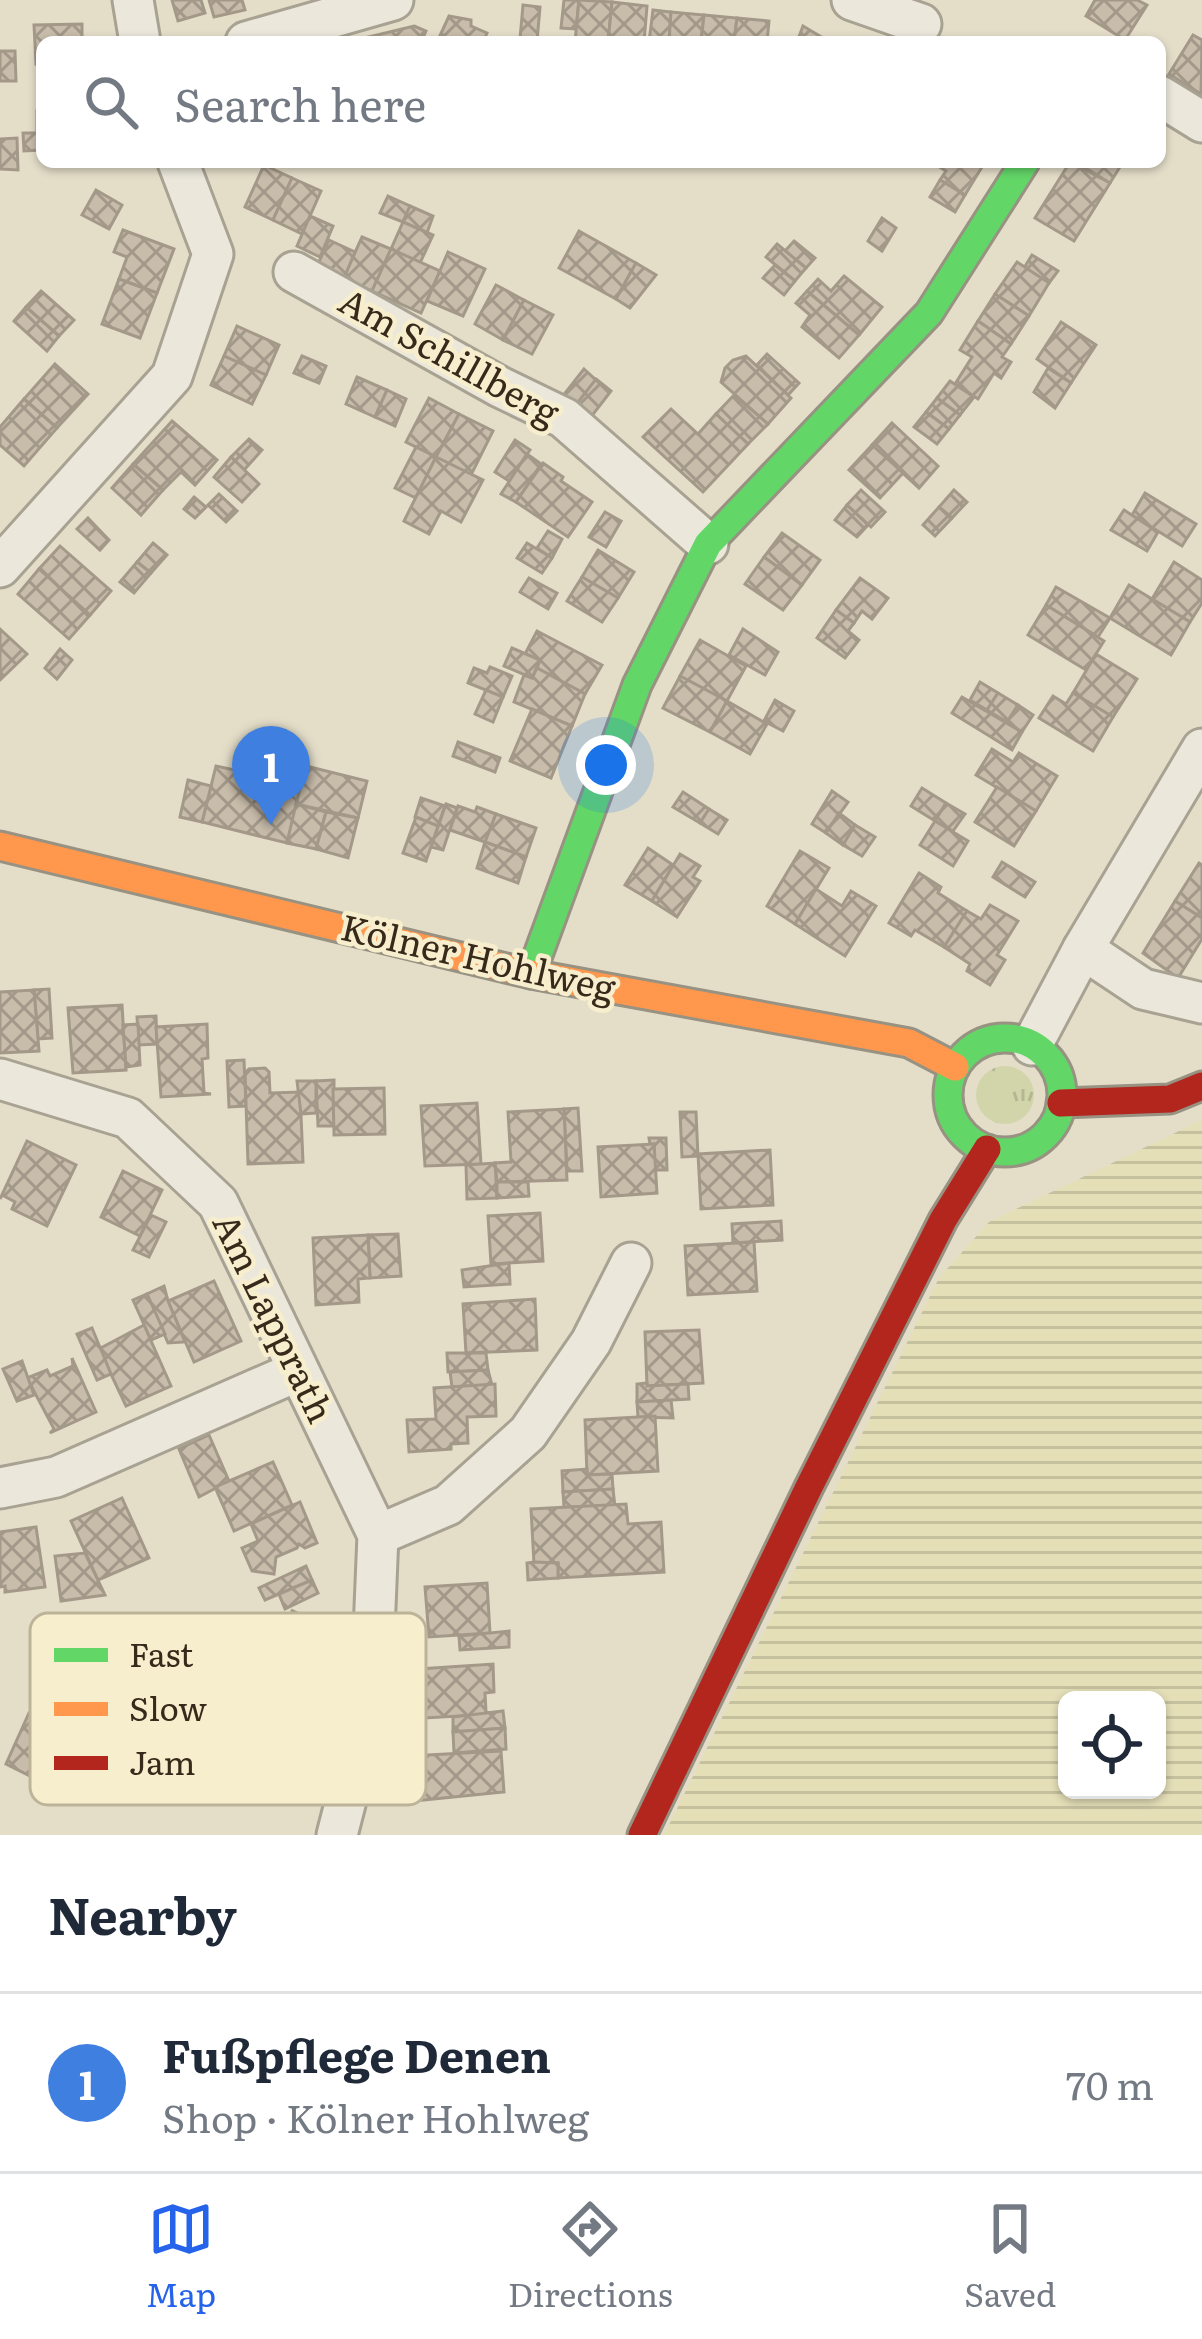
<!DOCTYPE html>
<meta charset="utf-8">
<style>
:root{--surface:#fff;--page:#f6f6f7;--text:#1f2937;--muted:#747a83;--line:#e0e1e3;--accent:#2563eb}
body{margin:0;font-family:Literata,serif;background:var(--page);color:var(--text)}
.controls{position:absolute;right:36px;bottom:36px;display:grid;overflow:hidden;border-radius:18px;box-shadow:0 3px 9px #0004}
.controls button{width:108px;height:108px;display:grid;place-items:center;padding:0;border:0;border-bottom:3px solid var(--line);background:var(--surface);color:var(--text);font:60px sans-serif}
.you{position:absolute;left:606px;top:765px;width:42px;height:42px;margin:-30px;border:9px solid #fff;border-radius:50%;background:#1a73e8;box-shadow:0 0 0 18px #1a73e833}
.badge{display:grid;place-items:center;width:78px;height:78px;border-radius:50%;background:var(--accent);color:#fff;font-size:39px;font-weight:700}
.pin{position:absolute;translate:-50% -99px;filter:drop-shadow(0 3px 6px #0008)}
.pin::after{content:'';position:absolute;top:63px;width:42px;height:36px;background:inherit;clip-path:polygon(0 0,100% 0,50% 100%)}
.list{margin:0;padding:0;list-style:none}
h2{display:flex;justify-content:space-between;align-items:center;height:156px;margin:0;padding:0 48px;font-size:51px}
h2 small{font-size:39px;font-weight:400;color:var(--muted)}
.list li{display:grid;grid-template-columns:78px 1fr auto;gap:36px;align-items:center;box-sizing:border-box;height:180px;padding:0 48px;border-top:3px solid var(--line)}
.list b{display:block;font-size:45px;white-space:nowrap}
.list p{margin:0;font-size:39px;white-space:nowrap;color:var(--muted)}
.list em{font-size:39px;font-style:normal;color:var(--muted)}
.icon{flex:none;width:66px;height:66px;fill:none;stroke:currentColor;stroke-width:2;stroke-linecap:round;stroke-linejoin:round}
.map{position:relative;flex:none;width:1202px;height:1835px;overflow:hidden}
.search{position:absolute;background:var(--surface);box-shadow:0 3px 9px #0004;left:36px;right:36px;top:36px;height:132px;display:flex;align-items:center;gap:30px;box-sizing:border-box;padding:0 42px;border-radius:18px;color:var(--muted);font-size:45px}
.sheet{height:336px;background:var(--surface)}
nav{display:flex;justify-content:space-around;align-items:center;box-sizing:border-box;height:168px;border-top:3px solid var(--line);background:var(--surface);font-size:33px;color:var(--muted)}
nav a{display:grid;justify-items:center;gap:6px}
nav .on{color:var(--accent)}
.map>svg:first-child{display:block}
.farmland{fill:url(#farmland-rules);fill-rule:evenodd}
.grass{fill:url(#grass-tufts)}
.building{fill:url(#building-cross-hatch);stroke:#a49989;stroke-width:3}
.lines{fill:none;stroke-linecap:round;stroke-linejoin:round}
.street-casing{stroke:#a8a293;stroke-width:45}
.fast-casing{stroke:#989283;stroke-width:33}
.slow-casing{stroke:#989283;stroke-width:33}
.jam-casing{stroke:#989283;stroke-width:33}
.street{stroke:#ebe7db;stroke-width:39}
.fast{stroke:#63d668;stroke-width:27}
.slow{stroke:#ff974d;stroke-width:27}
.jam{stroke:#b3261e;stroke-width:27}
.labels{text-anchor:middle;stroke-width:9;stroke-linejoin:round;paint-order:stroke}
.street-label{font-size:36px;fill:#372a1b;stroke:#f7eecd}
.key{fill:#f7eecd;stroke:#bdb398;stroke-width:3}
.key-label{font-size:33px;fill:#372a1b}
</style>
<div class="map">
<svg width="1202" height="1835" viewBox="0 0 1202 1835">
<defs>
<pattern id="farmland-rules" width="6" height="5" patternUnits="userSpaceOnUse" patternTransform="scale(3)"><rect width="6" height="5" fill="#e5dfb8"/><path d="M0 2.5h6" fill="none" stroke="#c5c09e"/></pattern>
<pattern id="grass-tufts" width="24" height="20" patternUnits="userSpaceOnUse" patternTransform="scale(3)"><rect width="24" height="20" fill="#d2d5aa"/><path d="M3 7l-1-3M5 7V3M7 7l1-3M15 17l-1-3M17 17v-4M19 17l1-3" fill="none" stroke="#b5b792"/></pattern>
<pattern id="building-cross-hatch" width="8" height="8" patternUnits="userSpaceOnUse" patternTransform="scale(3)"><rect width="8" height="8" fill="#c8bcaa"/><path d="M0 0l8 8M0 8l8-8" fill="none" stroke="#a3998a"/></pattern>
</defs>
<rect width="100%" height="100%" fill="#e4dec9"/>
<path class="farmland" d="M1202 1120V1835H664L939 1278 989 1222ZM1067 1700H1157V1790H1067Z"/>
<circle class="grass" cx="1005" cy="1095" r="29"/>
<g class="building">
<path d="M172 0H201L205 13 178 21Z"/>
<path d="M209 0H242L245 10 214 17Z"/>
<path d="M564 0H579L576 29 561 28Z"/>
<path d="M579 0 612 2 608 42H575Z"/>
<path d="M1095 0H1137L1147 5 1125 40 1086 16Z"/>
<path d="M612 2 647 6 644 42H608Z"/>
<path d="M523 5 540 7 537 41 520 39Z"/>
<path d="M653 10 671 12 669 42H649Z"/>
<path d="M671 12 704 15 701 42H669Z"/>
<path d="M704 15 737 18 734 42H701Z"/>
<path d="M449 16 471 20V26L487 33 483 42H437Z"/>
<path d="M737 18 769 21 767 42H734Z"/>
<path d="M82 24V42H42V64H36L34 25Z"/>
<path d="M414 26 426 31 421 42H348Z"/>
<path d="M803 26 828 41 797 42Z"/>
<path d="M1193 35 1202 40 1201 94 1169 74Z"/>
<path d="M0 51H15L16 81H0Z"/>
<path d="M37 111H42V150L24 151 23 133H37Z"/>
<path d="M17 138 18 170 0 169V139Z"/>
<path d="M985 162 965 195 940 180 946 171 933 163Z"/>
<path d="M1070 162 1110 183 1074 241 1035 218Z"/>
<path d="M1076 162H1123L1110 183Z"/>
<path d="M264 165 292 178 273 220 245 207Z"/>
<path d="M292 178 321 191 302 234 273 220Z"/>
<path d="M940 180 965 195 955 212 930 197Z"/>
<path d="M96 190 122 205 109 229 82 215Z"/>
<path d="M388 196 410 206 403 222 380 213Z"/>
<path d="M410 206 433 216 427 233 403 222Z"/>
<path d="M310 216 333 226 320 257 297 246Z"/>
<path d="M882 218 896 228 882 251 868 241Z"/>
<path d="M403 222 433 235 420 263 391 249Z"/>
<path d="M123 230 174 249 157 293 119 279 127 257 114 252Z"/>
<path d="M579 231 636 263 616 299 559 268Z"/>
<path d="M362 237 391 249 372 291 343 279Z"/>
<path d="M329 240 355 252 344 278 317 266Z"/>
<path d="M794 241 815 258 806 268 785 251Z"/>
<path d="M777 244 806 268 795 281 766 257Z"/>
<path d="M391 249 440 271 421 313 372 291Z"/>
<path d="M448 252 485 269 463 316 427 301Z"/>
<path d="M1032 255 1058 271 1049 283 1024 268Z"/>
<path d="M1017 262 1049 283 1029 316 995 294Z"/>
<path d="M636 263 656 275 630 308 616 299Z"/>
<path d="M775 265 795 281 784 295 763 278Z"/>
<path d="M844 276 882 307 859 335 807 291 818 279 831 291Z"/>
<path d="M119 279 157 293 140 338 102 324Z"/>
<path d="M496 285 524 300 503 340 475 324Z"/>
<path d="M41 291 74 320 59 336 26 307Z"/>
<path d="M807 291 859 335 839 358 802 327 810 315 796 303Z"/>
<path d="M995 294 1029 316 1011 344 978 321Z"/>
<path d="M524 300 553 315 532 354 503 340Z"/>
<path d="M26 307 59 336 47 351 14 321Z"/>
<path d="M978 321 1011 344 1002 357 1011 362 1001 378 994 373 978 399 955 384 972 357 960 350Z"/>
<path d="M1061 322 1096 345 1071 383 1037 359Z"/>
<path d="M237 326 279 345 266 375 224 356Z"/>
<path d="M767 354 799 383 788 395 757 365Z"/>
<path d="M224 356 266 375 252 404 211 385Z"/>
<path d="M302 356 326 366 319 383 294 373Z"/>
<path d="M746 356 791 398 768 424 721 382 725 368 733 360Z"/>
<path d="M55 364 88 394 57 428 24 399Z"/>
<path d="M1048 368 1071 383 1055 408 1034 392Z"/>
<path d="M584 369 596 380 575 407 562 397Z"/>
<path d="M357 377 387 390 375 417 346 404Z"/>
<path d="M596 379 611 391 591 417 575 406Z"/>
<path d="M950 381 974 397 960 415 937 398Z"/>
<path d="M387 390 406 399 395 426 375 417Z"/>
<path d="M734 395 768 424 748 444 716 414Z"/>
<path d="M429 398 459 414 436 457 406 442Z"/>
<path d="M937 398 960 415 949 429 926 412Z"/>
<path d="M24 399 57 428 24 466 0 445V427Z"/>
<path d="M671 409 698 434 716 414 748 444 703 492 643 437Z"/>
<path d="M926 412 949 429 937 444 914 427Z"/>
<path d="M459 414 493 431 471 475 436 457Z"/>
<path d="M172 421 217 460 195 485 181 472 163 490 133 464Z"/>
<path d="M892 423 938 466 919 488 872 445Z"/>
<path d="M249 439 262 450 244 470 231 457Z"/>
<path d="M515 440 530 450 509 481 495 472Z"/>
<path d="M872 445 903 473 880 498 849 470Z"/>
<path d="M416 447 436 457 416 498 395 488Z"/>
<path d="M527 454 541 464 516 502 501 494Z"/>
<path d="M231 457 259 484 242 502 214 477Z"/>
<path d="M436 457 483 480 461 522 441 511 429 534 404 521Z"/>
<path d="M543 463 563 477 561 481 592 502 568 537 516 502Z"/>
<path d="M133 464 163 490 141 515 112 488Z"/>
<path d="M861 490 885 512 871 527 847 505Z"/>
<path d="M954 490 967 502 952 518 939 507Z"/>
<path d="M1145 493 1196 524 1182 546 1132 515Z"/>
<path d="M219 494 237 511 226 522 208 505Z"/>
<path d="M194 497 206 507 195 518 184 509Z"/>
<path d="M847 505 868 525 857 537 835 520Z"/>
<path d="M939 507 952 518 935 536 923 525Z"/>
<path d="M1124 510 1158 532 1147 551 1111 530Z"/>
<path d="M605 512 621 521 606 547 589 537Z"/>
<path d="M88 518 109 540 100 550 77 529Z"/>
<path d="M548 531 562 539 552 558 537 548Z"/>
<path d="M782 533 820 560 802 585 764 557Z"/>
<path d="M153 543 167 555 151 573 137 562Z"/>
<path d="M527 543 552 558 542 573 517 558Z"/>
<path d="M60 546 111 591 90 615 39 569Z"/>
<path d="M598 550 634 572 618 598 582 577Z"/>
<path d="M764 557 802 585 783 610 745 584Z"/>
<path d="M137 562 151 573 134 593 120 582Z"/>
<path d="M1174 562 1202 580V603L1190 622 1152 599Z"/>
<path d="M39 569 90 615 69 639 18 594Z"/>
<path d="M582 577 618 598 602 622 567 601Z"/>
<path d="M529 578 557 593 548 609 520 592Z"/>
<path d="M860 578 888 598 872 619 862 611 854 623 836 610Z"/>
<path d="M1129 585 1190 622 1171 655 1110 618Z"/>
<path d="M1056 587 1110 618 1098 637 1046 605Z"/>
<path d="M1046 605 1104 641 1086 670 1028 635Z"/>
<path d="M836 610 854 623 848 631 859 640 845 658 817 638Z"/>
<path d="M0 629 27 654 0 680Z"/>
<path d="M743 629 778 652 765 675 729 655Z"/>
<path d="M537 631 602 665 585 694 537 668 540 660 525 654Z"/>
<path d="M700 640 746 666 727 701 680 676Z"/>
<path d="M512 648 540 660 532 678 504 666Z"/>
<path d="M60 649 72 660 57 679 45 668Z"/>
<path d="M1096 654 1137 679 1113 717 1073 693Z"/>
<path d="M490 667 512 676 503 697 468 683 474 668 487 673Z"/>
<path d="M537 668 585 694 572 726 514 702 524 675 532 678Z"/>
<path d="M680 676 727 701 710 732 663 708Z"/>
<path d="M980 682 998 693 987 710 970 700Z"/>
<path d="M486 690 503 697 493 722 475 714Z"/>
<path d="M998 693 1018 705 1007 722 987 710Z"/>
<path d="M1073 693 1113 717 1093 751 1039 718 1053 696 1066 704Z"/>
<path d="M962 697 1022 732 1012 750 952 713Z"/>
<path d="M775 700 794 711 783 731 764 721Z"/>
<path d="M727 701 767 724 750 754 710 732Z"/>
<path d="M1018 705 1033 715 1022 732 1007 722Z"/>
<path d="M532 709 572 726 551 778 510 761Z"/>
<path d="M458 742 500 758 495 772 453 756Z"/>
<path d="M992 749 1013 762 1019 753 1057 776 1036 811 976 775Z"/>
<path d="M249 753 306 766 287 843 202 822 216 766 244 772Z"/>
<path d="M306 766 367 781 358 818 296 804Z"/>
<path d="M188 780 211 786 202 822 180 817Z"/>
<path d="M997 787 1036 811 1014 846 975 822Z"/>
<path d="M922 788 946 803 935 821 911 806Z"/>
<path d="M832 791 848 802 826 833 812 824Z"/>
<path d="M683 792 709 809 700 823 673 807Z"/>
<path d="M421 798 445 806 438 826 415 817Z"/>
<path d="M946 803 965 814 953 831 935 821Z"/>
<path d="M296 804 326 812 316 849 287 843Z"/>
<path d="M446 804 457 808 443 850 431 847Z"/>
<path d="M458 806 475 812 477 807 496 814 485 842 450 830Z"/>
<path d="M709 809 727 820 718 834 700 823Z"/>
<path d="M326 812 358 818 348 858 316 849Z"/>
<path d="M839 813 855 825 843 845 826 833Z"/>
<path d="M496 814 536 828 526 857 485 842Z"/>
<path d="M416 817 438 826 426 861 403 853Z"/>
<path d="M935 821 968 841 953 866 920 845Z"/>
<path d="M855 825 875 837 862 856 843 845Z"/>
<path d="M485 842 526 857 518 883 477 868Z"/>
<path d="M648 848 673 865 652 901 625 885Z"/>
<path d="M800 851 829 868 795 924 767 906Z"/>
<path d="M680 854 700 866 693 877 700 881 677 917 652 901Z"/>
<path d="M1002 862 1035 882 1025 897 993 877Z"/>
<path d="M1199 863 1202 865V918L1175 901Z"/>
<path d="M919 873 941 887 938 893 967 911 944 947 915 930 911 936 889 923Z"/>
<path d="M816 889 842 906 851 891 876 906 845 956 795 924Z"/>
<path d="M1175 901 1202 918V939L1178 978 1143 953Z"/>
<path d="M990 905 1018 921 997 955 1005 960 990 985 967 971 970 964 944 947 967 911 981 919Z"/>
<path d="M49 989 52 1038 38 1039 34 990Z"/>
<path d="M34 990 39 1051 0 1053V992Z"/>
<path d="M122 1005 126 1070 73 1073 68 1008Z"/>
<path d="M156 1016 157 1044 139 1045 137 1017Z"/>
<path d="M138 1024 140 1065 126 1067 123 1025Z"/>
<path d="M207 1024 208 1058 202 1059 204 1093 211 1094 161 1097 156 1027Z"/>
<path d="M244 1060 246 1106 229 1107 227 1061Z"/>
<path d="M265 1068 269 1072 270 1093 300 1092 303 1162 248 1164 245 1073 249 1069Z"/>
<path d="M334 1080V1126H318L316 1081Z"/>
<path d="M297 1081H316V1113L301 1114Z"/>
<path d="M384 1088 385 1134 334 1135 333 1089Z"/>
<path d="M477 1103 481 1164 425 1166 421 1106Z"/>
<path d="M578 1108 582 1171H567L564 1109Z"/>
<path d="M564 1109 567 1180 497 1182 495 1163 511 1162 508 1112Z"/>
<path d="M680 1112H696L698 1156 682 1157Z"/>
<path d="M649 1138H666L667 1170H655L654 1144H650Z"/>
<path d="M27 1141 76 1165 47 1226 12 1209 15 1202 2 1195 0 1199Z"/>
<path d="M654 1144 657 1193 601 1197 598 1147Z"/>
<path d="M770 1150 773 1205 701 1209 698 1154Z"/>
<path d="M495 1163 497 1198 467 1199 466 1165Z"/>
<path d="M123 1171 162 1190 140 1236 101 1217Z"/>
<path d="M497 1182H528L529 1196 497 1198Z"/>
<path d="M540 1213 543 1261 491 1264 488 1216Z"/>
<path d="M151 1215 166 1222 149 1257 133 1250Z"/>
<path d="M781 1221 782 1240 733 1243 732 1224Z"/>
<path d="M398 1234 401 1276 370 1278 368 1235Z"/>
<path d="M368 1235 370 1278 358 1279 359 1302 316 1305 313 1238Z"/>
<path d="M754 1242 757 1291 688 1295 685 1246Z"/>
<path d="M509 1263 510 1284 464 1287 462 1270Z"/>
<path d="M214 1281 241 1341 194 1362 168 1301Z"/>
<path d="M164 1286 168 1301 185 1342 168 1343 147 1294Z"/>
<path d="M147 1294 165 1334 151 1340 133 1300Z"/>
<path d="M535 1299 537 1350 466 1353 463 1304Z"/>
<path d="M144 1325 171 1386 126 1406 99 1349Z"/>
<path d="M92 1328 111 1374 97 1380 77 1334Z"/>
<path d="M699 1330 703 1383 647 1386 645 1332Z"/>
<path d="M447 1353H486L488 1370 448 1372Z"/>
<path d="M72 1358 96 1412 50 1433 54 1429 27 1378 47 1370 50 1376 73 1366Z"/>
<path d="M22 1361 34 1395 17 1401 3 1369Z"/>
<path d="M488 1370 492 1385 452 1387 450 1372Z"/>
<path d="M647 1383V1386L688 1384 689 1399 637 1402V1384Z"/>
<path d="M495 1384 496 1416 467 1417 468 1443 451 1444V1449L409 1452 407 1420 436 1419 434 1388Z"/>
<path d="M671 1400 673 1418 638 1417 637 1402Z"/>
<path d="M655 1416 658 1471 587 1475 585 1420Z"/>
<path d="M209 1435 229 1481 199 1497 179 1449Z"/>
<path d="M273 1462 292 1505 234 1531 215 1487Z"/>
<path d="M587 1469V1475L612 1474 613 1489 563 1492 562 1471Z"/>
<path d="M613 1489 615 1507H564L563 1492Z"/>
<path d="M122 1498 149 1558 98 1580 71 1521Z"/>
<path d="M300 1502 317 1543 305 1548 299 1544 297 1548 276 1557 274 1574 252 1571 242 1548 258 1541 251 1524Z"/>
<path d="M626 1504 628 1524 661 1522 664 1572 558 1578V1563L534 1564 531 1509Z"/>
<path d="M36 1527 45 1587 5 1592V1586L0 1587V1532Z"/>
<path d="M85 1553 105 1595 61 1601 55 1556Z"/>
<path d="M534 1562 558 1563V1578L528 1580 527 1563Z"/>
<path d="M306 1566 312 1580 265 1600 259 1588Z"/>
<path d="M312 1580 318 1593 285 1609 279 1594Z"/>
<path d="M487 1583 490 1633 429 1637 425 1587Z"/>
<path d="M291 1610 347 1636 320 1691 266 1666H274L297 1615Z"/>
<path d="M509 1631V1647L460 1650 459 1636Z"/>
<path d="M493 1664 494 1692 485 1693 486 1712 494 1714 425 1718 419 1669Z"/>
<path d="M503 1711 505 1728 453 1732V1717Z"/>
<path d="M29 1713 77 1735 52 1787 6 1764Z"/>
<path d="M505 1728 506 1749 454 1753 453 1732Z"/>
<path d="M501 1751 504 1792 413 1801 410 1756Z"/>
</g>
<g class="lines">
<defs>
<g id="street">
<path d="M133 0 140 42"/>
<path d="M852 0 921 24"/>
<path d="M246 42 393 0"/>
<path d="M1160 96 1202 122"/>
<path d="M294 272 500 387 564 418 708 544"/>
<path d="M0 567 172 376 213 254 178 162"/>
<path d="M1083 949 1143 989 1202 1003"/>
<path d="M1032 1045 1083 949 1202 749"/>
<path d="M0 1079 128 1118 218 1203 378 1535 371 1703 337 1835"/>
<path d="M0 1488 56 1477 298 1371"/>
<path d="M378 1535 448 1505 528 1433 591 1342 631 1263"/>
</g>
<g id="fast">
<path d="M531 974 637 685 708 544 929 313 1025 162"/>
<circle cx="1005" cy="1095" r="57"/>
</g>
<path id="slow" d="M0 846 531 974 909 1043 955 1067"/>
<g id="jam">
<path d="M1061 1103 1170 1099 1202 1086"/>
<path d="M642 1835 808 1489 943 1220 987 1149"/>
</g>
</defs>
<use href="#street" class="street-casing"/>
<use href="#fast" class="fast-casing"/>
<use href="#slow" class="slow-casing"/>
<use href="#jam" class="jam-casing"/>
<use href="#street" class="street"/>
<use href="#fast" class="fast"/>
<use href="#slow" class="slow"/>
<use href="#jam" class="jam"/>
</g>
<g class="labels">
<g class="street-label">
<text transform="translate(449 357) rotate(29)" y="13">Am Schillberg</text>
<text transform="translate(478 958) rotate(13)" y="13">Kölner Hohlweg</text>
<text transform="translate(273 1318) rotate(64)" y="13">Am Lapprath</text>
</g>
</g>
<rect x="30" y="1613" width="396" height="192" rx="18" class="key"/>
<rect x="54" y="1648" width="54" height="14" fill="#63d668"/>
<rect x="54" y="1702" width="54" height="14" fill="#ff974d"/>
<rect x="54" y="1756" width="54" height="14" fill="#b3261e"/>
<g class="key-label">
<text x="129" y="1667">Fast</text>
<text x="129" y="1721">Slow</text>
<text x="129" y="1775">Jam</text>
</g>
</svg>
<div class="controls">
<button><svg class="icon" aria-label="locate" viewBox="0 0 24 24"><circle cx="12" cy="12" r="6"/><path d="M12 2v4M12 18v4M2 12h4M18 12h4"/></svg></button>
</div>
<div class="you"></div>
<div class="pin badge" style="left:271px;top:825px;background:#3f7fe0">1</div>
<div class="search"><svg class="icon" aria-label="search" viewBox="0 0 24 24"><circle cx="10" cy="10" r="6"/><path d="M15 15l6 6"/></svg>Search here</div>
</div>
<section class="sheet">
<h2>Nearby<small></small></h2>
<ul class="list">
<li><span class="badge" style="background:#3f7fe0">1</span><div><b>Fußpflege Denen</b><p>Shop · Kölner Hohlweg</p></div><em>70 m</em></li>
</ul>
</section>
<nav>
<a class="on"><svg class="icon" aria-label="map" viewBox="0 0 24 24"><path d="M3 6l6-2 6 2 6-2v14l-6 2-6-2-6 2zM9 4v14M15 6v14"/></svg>Map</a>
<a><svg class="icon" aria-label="directions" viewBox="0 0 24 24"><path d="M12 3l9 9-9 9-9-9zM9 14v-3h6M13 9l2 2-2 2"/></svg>Directions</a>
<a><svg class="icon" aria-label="saved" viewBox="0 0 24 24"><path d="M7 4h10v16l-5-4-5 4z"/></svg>Saved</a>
</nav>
